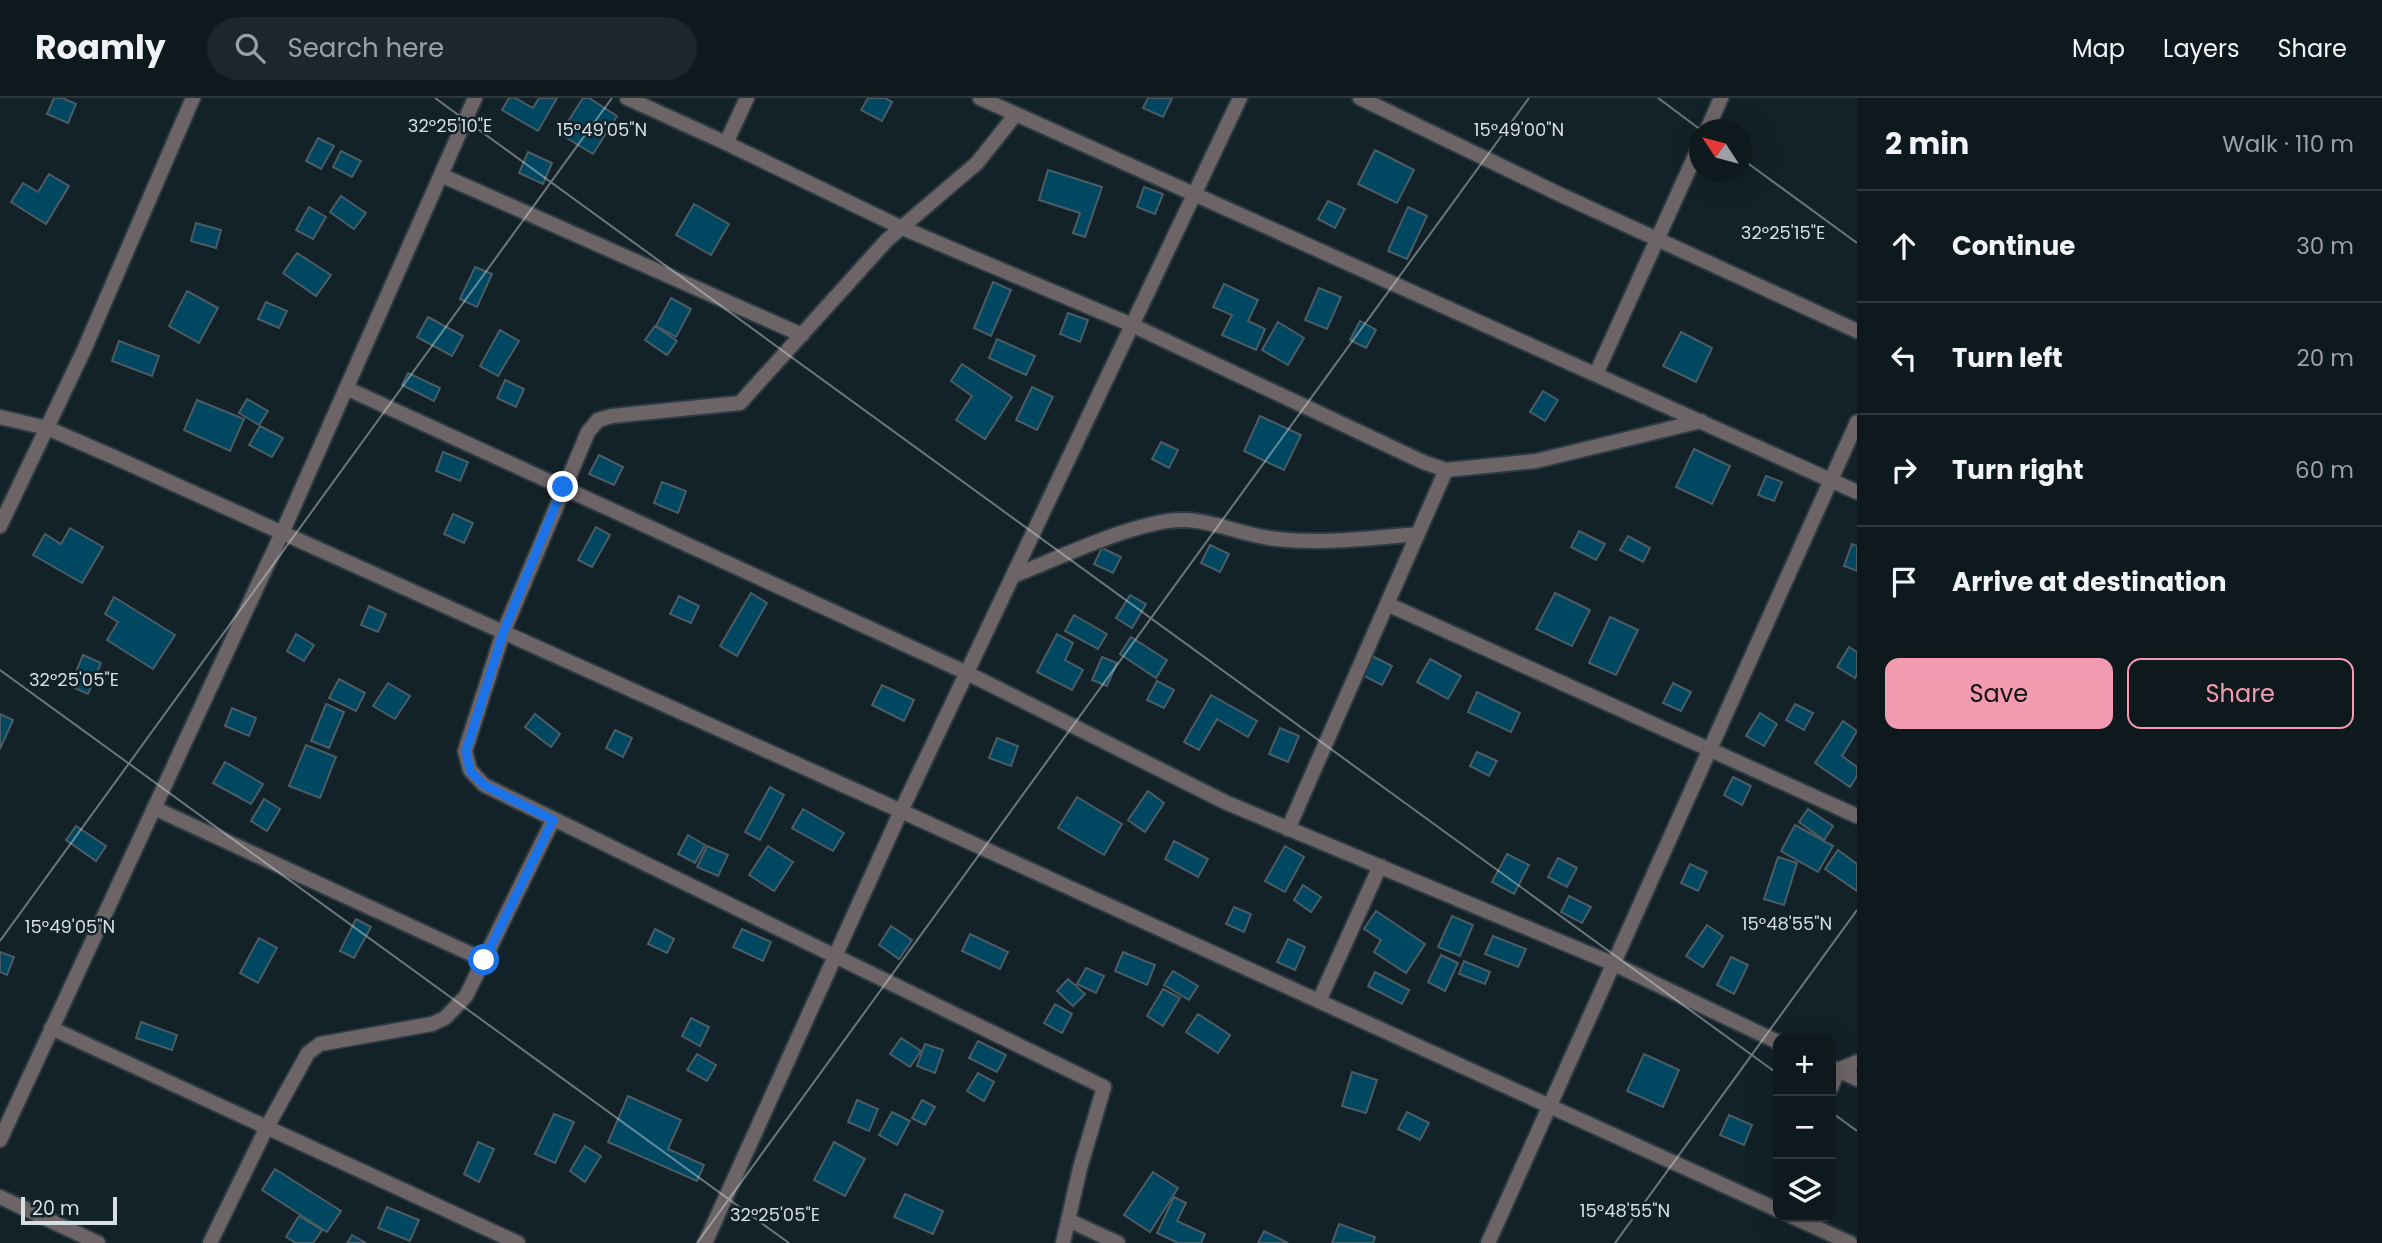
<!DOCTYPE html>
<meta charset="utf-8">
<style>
:root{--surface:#0e191e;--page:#1c262b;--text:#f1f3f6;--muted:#9ba0a4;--line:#2e383c;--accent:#f29aaf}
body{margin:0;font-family:Poppins,sans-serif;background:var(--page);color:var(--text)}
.controls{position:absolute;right:21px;bottom:21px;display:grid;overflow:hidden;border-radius:14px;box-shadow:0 7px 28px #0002}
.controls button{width:63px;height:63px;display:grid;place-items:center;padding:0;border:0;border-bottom:2px solid var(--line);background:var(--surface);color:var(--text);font:35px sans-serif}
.compass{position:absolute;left:1689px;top:21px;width:63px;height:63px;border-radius:50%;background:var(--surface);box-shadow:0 7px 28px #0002;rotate:306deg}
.scale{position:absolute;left:21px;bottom:18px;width:96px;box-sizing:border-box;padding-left:7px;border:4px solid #d6dfe4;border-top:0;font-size:19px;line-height:24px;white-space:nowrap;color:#d6dfe4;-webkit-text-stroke:5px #132128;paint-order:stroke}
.stop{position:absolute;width:21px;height:21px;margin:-16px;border:5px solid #1a73e8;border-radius:50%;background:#fff}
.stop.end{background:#1a73e8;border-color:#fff;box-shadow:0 2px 7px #0008}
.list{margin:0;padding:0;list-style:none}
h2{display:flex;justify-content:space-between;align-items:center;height:91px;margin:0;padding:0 28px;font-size:30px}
h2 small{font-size:23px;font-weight:400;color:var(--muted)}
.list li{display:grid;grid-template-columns:46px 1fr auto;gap:21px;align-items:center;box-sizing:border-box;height:112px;padding:0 28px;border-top:2px solid var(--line)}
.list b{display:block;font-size:26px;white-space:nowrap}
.list em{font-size:23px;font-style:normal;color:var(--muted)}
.actions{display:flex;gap:14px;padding:21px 28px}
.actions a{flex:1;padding:16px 0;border:2px solid var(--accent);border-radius:14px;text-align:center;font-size:24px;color:var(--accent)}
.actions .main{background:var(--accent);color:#111}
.icon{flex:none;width:38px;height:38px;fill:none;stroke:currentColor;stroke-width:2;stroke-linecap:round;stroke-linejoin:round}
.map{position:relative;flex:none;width:1857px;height:1145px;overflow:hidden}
header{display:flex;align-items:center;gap:42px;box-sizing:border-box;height:98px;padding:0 35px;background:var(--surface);border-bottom:2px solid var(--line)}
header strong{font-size:33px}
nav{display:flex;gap:38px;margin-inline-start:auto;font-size:24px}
.search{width:490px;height:63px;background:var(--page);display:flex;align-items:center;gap:18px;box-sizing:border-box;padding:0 24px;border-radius:38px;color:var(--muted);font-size:26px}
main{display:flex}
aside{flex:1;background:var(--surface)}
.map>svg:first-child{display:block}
.building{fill:#004761;stroke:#4c5c64;stroke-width:2}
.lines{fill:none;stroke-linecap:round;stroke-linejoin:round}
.street-casing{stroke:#2e3c42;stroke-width:18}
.street{stroke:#6c6466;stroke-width:14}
.route{stroke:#1a73e8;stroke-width:9}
.ticks{fill:none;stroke:#d6dfe4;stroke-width:2;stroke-opacity:0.45}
.ticks-label{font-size:18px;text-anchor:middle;fill:#d6dfe4;stroke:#132128;stroke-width:5;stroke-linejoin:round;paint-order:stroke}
</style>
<header>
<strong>Roamly</strong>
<div class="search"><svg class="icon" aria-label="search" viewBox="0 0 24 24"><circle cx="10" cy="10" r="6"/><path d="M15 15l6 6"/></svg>Search here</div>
<nav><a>Map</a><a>Layers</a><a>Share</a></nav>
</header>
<main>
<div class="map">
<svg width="1857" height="1145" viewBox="0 0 1857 1145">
<rect width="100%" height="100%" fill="#132128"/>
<g class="building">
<path d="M54 0H62L76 6 68 25 47 16Z"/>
<path d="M509 0H515L533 10 539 0H557L538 33 502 12Z"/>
<path d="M583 0H589L617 18 593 56 560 36Z"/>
<path d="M868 0H885L892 4 882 23 861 12Z"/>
<path d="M1148 0H1172L1163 19 1143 10Z"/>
<path d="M318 40 334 48 321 71 306 63Z"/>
<path d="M1375 52 1414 72 1397 105 1358 86Z"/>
<path d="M341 53 361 63 352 79 333 69Z"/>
<path d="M528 54 552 65 543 86 519 75Z"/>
<path d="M1048 72 1102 89 1085 139 1073 135 1080 115 1039 102Z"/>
<path d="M49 76 69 88 46 126 11 104 23 85 38 94Z"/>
<path d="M1144 89 1163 96 1155 116 1137 109Z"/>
<path d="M341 98 366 115 354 131 330 114Z"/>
<path d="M1328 103 1345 111 1335 130 1318 121Z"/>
<path d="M694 106 729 126 711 157 676 137Z"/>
<path d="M309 109 326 119 313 141 296 132Z"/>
<path d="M1408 109 1427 118 1407 161 1388 153Z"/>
<path d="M196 125 221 132 216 150 191 143Z"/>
<path d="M297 155 331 177 316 198 283 175Z"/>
<path d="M475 169 492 176 477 209 460 201Z"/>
<path d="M993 184 1011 192 991 238 974 230Z"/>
<path d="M1224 186 1258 202 1248 223 1265 231 1256 252 1222 237 1232 217 1213 209Z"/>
<path d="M1319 190 1341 199 1327 231 1305 222Z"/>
<path d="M187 193 218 210 199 245 169 228Z"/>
<path d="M671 200 691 211 676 239 656 228Z"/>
<path d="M266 204 287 213 279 230 258 221Z"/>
<path d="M1068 215 1088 222 1080 244 1060 236Z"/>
<path d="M428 219 463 238 452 258 417 239Z"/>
<path d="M1360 223 1376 232 1366 250 1350 242Z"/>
<path d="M1278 224 1304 240 1288 267 1262 252Z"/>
<path d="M655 228 677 243 667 257 645 242Z"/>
<path d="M500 232 519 243 498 278 480 268Z"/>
<path d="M1681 234 1712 250 1696 284 1663 268Z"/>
<path d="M997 241 1035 258 1026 277 989 260Z"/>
<path d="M119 243 159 258 152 278 112 263Z"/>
<path d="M962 266 1012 299 985 341 956 322 972 298 951 283Z"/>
<path d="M408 275 440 290 434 303 402 287Z"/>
<path d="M505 282 524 291 516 309 497 300Z"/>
<path d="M1032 289 1053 299 1037 332 1016 322Z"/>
<path d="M1543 293 1558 302 1545 323 1530 314Z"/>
<path d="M247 301 268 313 259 327 239 315Z"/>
<path d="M197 302 244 321 230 353 184 332Z"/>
<path d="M1260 318 1301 337 1284 372 1244 353Z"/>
<path d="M260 328 283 340 272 359 249 347Z"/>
<path d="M1161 344 1178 352 1169 370 1152 361Z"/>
<path d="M1694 351 1730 368 1712 406 1676 389Z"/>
<path d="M443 354 468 364 460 383 436 373Z"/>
<path d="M599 357 623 369 614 387 589 376Z"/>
<path d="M1766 378 1782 384 1774 403 1758 397Z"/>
<path d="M662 384 686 393 678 415 654 405Z"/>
<path d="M453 416 473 425 464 445 444 436Z"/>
<path d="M596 429 610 437 592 469 578 462Z"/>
<path d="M70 430 103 449 82 485 33 457 45 436 61 446Z"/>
<path d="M1579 433 1605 446 1596 462 1571 449Z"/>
<path d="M1628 438 1650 450 1643 464 1620 452Z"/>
<path d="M1852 446 1857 448V473L1844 468Z"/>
<path d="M1210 447 1229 456 1220 474 1201 465Z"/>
<path d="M1102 450 1121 459 1113 475 1094 466Z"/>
<path d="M751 495 767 505 737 558 720 548Z"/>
<path d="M1555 495 1590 512 1572 548 1536 531Z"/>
<path d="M1130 497 1146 506 1132 530 1116 520Z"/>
<path d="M679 498 699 508 691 525 670 516Z"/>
<path d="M114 499 175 537 153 571 107 542 118 524 105 516Z"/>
<path d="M369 508 386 516 378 534 361 527Z"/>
<path d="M1074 517 1107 536 1098 551 1065 533Z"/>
<path d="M1610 519 1638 532 1616 577 1589 565Z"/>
<path d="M296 536 314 547 304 563 287 553Z"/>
<path d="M1057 536 1073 545 1065 562 1083 572 1072 592 1037 574Z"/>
<path d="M1131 539 1167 562 1156 580 1120 556Z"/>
<path d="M1849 549 1857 554V576L1855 580 1837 569Z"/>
<path d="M83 557 101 565 88 596 70 588Z"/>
<path d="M1370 557 1392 568 1382 587 1360 576Z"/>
<path d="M1102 559 1117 565 1107 588 1092 582Z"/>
<path d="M1430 561 1461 578 1448 601 1417 584Z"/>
<path d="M339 581 365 595 356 613 329 600Z"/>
<path d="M1157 583 1174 592 1164 610 1147 602Z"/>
<path d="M388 585 410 598 395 621 373 608Z"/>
<path d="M1673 585 1691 594 1681 613 1663 605Z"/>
<path d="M882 587 914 602 904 623 872 607Z"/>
<path d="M1477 594 1520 615 1511 634 1468 614Z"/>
<path d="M1211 597 1257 623 1248 639 1217 621 1199 652 1184 644Z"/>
<path d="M326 606 344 614 329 650 311 643Z"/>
<path d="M1795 606 1813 615 1804 632 1786 622Z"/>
<path d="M232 610 256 620 249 638 225 628Z"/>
<path d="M1760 615 1777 626 1764 648 1746 638Z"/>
<path d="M0 616 13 622 0 651Z"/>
<path d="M535 616 560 636 551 649 525 629Z"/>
<path d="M1843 623 1857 633 1842 658 1857 669V678L1850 689 1815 665Z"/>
<path d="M1280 630 1299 638 1288 664 1269 656Z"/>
<path d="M615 632 632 640 623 659 606 650Z"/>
<path d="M997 640 1018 648 1011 668 989 660Z"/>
<path d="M306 647 336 659 320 700 289 688Z"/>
<path d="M1477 654 1497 663 1489 678 1470 668Z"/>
<path d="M225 664 263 686 251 706 213 685Z"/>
<path d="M1733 679 1751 688 1742 707 1724 697Z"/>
<path d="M770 689 784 697 760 742 745 734Z"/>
<path d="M1148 693 1164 705 1145 734 1128 722Z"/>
<path d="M1077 699 1122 726 1104 757 1058 730Z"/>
<path d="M264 701 280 711 267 733 251 723Z"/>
<path d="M803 711 844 735 833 753 792 730Z"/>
<path d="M1808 711 1833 728 1824 742 1799 724Z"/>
<path d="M1795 727 1833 748 1818 774 1781 753Z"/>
<path d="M76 728 106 748 96 763 66 742Z"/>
<path d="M688 737 705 747 695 765 678 756Z"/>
<path d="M1174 743 1208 761 1198 779 1165 761Z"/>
<path d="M707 748 728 757 718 778 697 769Z"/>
<path d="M768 748 793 764 774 793 749 777Z"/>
<path d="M1285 748 1304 759 1285 794 1265 783Z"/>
<path d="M1838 752 1857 766V793L1825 771Z"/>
<path d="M1507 756 1529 767 1514 796 1492 784Z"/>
<path d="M1778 759 1797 765 1784 807 1764 801Z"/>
<path d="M1558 760 1577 770 1567 789 1548 779Z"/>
<path d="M1690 766 1707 774 1698 793 1681 785Z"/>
<path d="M1303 787 1321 799 1311 814 1294 802Z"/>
<path d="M1569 798 1591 809 1582 825 1561 814Z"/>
<path d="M1234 809 1251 816 1244 834 1226 826Z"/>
<path d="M1376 813 1425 846 1406 875 1374 854 1381 842 1364 831Z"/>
<path d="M1452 818 1473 827 1460 858 1438 849Z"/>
<path d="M356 821 371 829 354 860 340 853Z"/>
<path d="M1707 827 1723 838 1703 869 1686 858Z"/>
<path d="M891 828 912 842 899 861 879 847Z"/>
<path d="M655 831 674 841 667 855 648 846Z"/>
<path d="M742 831 771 844 763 863 733 849Z"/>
<path d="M970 836 1008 854 1000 871 962 853Z"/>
<path d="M1493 838 1526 851 1518 869 1485 856Z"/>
<path d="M259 840 277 850 258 885 240 875Z"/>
<path d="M1288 841 1305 849 1295 872 1277 864Z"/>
<path d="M0 854 14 859 7 877 0 874Z"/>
<path d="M1123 854 1155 867 1147 887 1115 873Z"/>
<path d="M1441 857 1458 865 1445 893 1428 884Z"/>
<path d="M1731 859 1748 867 1734 896 1717 887Z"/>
<path d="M1464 863 1490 874 1485 886 1459 876Z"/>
<path d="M1086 870 1104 878 1096 895 1077 886Z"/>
<path d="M1173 873 1198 888 1189 902 1164 887Z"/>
<path d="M1375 874 1409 892 1402 906 1368 888Z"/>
<path d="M1068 881 1085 896 1073 908 1057 893Z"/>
<path d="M1163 891 1180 900 1163 928 1147 918Z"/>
<path d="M1055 906 1072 916 1062 935 1044 925Z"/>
<path d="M1198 916 1230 937 1218 955 1186 934Z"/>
<path d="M691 920 709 929 700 948 682 938Z"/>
<path d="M141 924 177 937 172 952 136 940Z"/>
<path d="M901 940 921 953 910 969 890 956Z"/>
<path d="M978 943 1006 957 997 974 969 960Z"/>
<path d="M925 946 943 952 935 975 917 968Z"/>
<path d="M697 956 716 967 707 983 687 972Z"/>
<path d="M1644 956 1679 972 1663 1009 1627 993Z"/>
<path d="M1352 974 1377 982 1366 1015 1342 1008Z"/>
<path d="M978 975 994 984 984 1003 967 993Z"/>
<path d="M628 998 681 1022 668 1051 704 1067 697 1083 608 1044Z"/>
<path d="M857 1002 878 1011 869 1033 848 1024Z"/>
<path d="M922 1002 935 1009 925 1027 912 1020Z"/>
<path d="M892 1014 910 1023 897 1047 879 1037Z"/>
<path d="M1407 1014 1429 1025 1420 1042 1398 1031Z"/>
<path d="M554 1016 574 1024 555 1065 535 1056Z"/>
<path d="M1729 1017 1752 1027 1744 1047 1720 1037Z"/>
<path d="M478 1044 494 1051 479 1084 464 1076Z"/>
<path d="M834 1044 865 1061 845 1098 814 1082Z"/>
<path d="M585 1048 601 1058 585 1084 570 1073Z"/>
<path d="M275 1071 341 1113 327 1134 262 1092Z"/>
<path d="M1153 1074 1178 1090 1150 1134 1124 1117Z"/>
<path d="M905 1096 943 1113 933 1136 894 1119Z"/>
<path d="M1174 1099 1186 1105 1177 1123 1205 1136 1201 1145H1178L1157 1135Z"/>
<path d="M387 1109 419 1122 410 1143 378 1130Z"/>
<path d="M299 1118 322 1132 313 1145H296L286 1139Z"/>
<path d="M1339 1126 1375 1139 1373 1145H1332Z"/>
<path d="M1264 1133 1288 1145H1258Z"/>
<path d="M352 1137 366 1145H347Z"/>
</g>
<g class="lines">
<defs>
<g id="street">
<path d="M627 0 726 45 900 129 1132 227 1423 364 1446 372 1536 363 1701 323"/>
<path d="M980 0 1857 394"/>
<path d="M1360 0 1561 97 1857 233"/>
<path d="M1016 16 977 65 887 142 740 305 612 318 598 322 588 334 503 535 465 653 470 672 484 687 1104 989 1080 1070 1063 1145"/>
<path d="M1707 32 1721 0"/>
<path d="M726 45 747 0"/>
<path d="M441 77 802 237"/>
<path d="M1596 276 1700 47"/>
<path d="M348 291 967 575 1227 705 1614 866 1778 944"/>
<path d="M0 319 47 330 116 360 901 713 1778 1112"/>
<path d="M0 428 84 252 193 0"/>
<path d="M1013 478C1057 461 1141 420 1185 422 1214 423 1241 436 1269 440 1318 447 1369 440 1418 436"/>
<path d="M1387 506 1857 718"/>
<path d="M154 710 484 862"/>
<path d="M1288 731 1446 372"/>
<path d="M1319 903 1380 768"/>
<path d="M51 930 518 1145"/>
<path d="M1833 970 1857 981"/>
<path d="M1831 990 1838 972 1857 964"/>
<path d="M0 1042 282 435 475 0"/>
<path d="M0 1099 98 1145"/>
<path d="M1793 1119 1850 1145"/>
<path d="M1068 1122 1118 1145"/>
<path d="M210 1145 267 1029 308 955 320 946 432 926 445 920 466 898 553 722"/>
<path d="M705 1145 901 713 1240 0"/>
<path d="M1488 1145 1857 324"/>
</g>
</defs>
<use href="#street" class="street-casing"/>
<use href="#street" class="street"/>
</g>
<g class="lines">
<path class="route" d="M484 862 553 722 484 687 470 673 466 653 503 535 563 389"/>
</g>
<path class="ticks" d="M435 0 1778 976M1658 0 1701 32M1742 61 1857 145M0 572 789 1145M0 843 612 0M1831 1014 1857 1033M697 1145 1529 0M1615 1145 1857 812"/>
<g class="ticks-label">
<text x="450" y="34">32°25'10"E</text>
<text x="1519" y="38">15°49'00"N</text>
<text x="602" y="38">15°49'05"N</text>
<text x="1783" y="141">32°25'15"E</text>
<text x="74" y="588">32°25'05"E</text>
<text x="1787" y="832">15°48'55"N</text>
<text x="70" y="835">15°49'05"N</text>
<text x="1625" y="1119">15°48'55"N</text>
<text x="775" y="1123">32°25'05"E</text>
</g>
</svg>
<div class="controls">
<button>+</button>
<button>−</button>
<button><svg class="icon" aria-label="layers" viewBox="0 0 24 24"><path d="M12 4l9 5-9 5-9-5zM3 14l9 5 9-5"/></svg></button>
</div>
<svg class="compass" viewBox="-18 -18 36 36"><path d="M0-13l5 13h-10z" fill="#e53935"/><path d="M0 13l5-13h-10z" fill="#9ba0a4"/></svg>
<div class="scale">20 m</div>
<div class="stop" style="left:484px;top:862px"></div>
<div class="stop end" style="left:563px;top:389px"></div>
</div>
<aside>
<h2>2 min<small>Walk · 110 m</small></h2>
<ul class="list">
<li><svg class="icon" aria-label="ahead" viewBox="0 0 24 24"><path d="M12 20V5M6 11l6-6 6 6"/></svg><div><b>Continue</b></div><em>30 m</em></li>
<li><svg class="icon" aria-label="left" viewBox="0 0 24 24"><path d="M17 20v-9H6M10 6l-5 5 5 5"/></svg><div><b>Turn left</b></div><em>20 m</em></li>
<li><svg class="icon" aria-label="right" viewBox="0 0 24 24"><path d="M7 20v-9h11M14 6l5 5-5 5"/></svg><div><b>Turn right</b></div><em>60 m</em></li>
<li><svg class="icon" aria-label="arrive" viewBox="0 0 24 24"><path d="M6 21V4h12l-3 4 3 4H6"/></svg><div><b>Arrive at destination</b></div></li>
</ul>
<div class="actions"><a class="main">Save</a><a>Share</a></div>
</aside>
</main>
